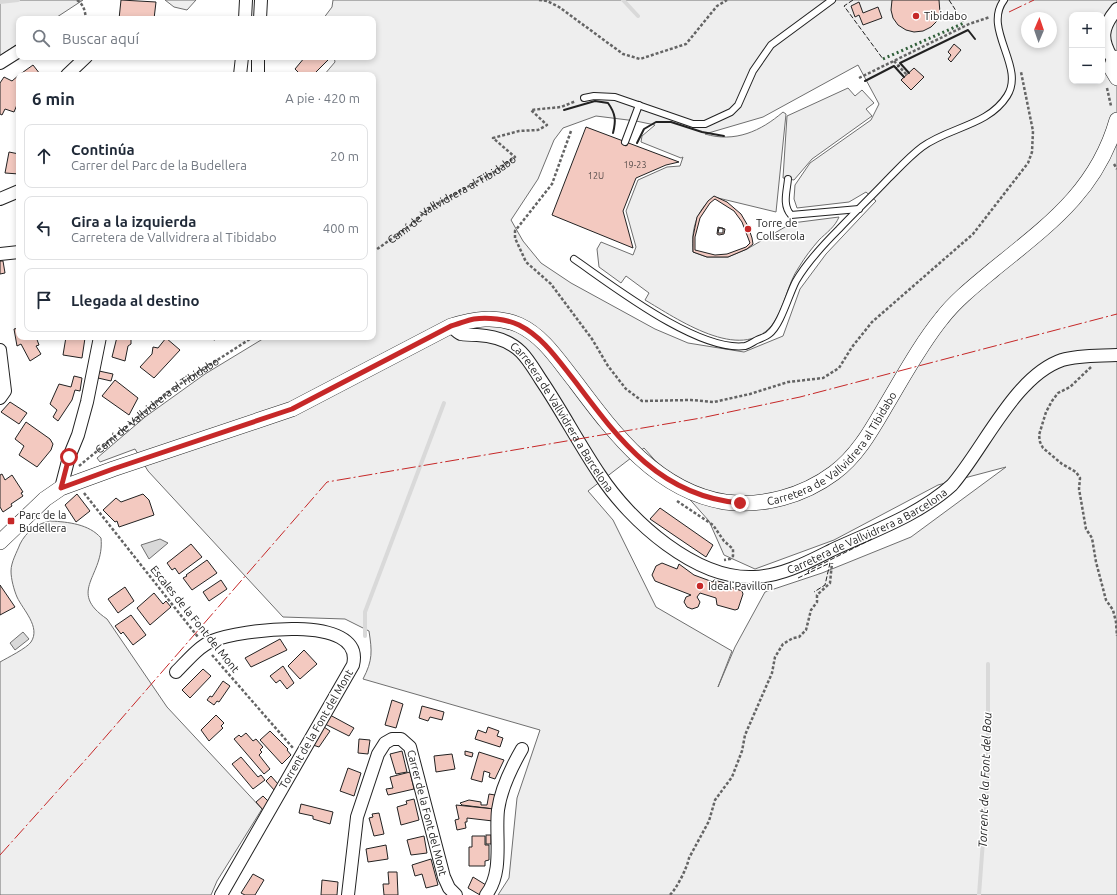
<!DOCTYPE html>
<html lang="es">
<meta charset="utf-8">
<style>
:root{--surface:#fff;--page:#f2f2f3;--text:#1f2937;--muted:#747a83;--line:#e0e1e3}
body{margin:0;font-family:Ubuntu,sans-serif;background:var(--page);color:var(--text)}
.controls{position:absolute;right:12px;top:12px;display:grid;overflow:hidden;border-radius:8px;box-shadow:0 2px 6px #0003}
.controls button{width:36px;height:36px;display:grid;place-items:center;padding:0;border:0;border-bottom:1px solid var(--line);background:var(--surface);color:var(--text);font:20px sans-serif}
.compass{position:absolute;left:1021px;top:12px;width:36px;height:36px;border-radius:50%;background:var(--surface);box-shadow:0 2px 6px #0003;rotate:2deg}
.stop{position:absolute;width:12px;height:12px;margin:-9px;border:3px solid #c62828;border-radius:50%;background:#fff}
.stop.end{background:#c62828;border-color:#fff;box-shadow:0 1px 4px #0008}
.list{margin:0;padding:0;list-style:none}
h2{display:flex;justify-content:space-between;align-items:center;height:52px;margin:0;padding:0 16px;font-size:17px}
h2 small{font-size:13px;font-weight:400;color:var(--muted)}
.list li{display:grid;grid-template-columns:26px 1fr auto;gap:12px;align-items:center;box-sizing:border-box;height:64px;margin:0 8px 8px;padding:0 8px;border:1px solid var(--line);border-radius:8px}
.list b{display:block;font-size:15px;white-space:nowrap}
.list p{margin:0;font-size:13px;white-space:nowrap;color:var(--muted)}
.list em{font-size:13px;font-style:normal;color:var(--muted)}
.icon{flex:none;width:22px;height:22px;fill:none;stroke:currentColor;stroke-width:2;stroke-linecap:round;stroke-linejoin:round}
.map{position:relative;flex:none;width:1117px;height:895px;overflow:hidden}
.search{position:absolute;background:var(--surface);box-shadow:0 2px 6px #0003;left:16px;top:16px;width:360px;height:44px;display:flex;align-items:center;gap:10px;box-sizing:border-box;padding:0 14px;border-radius:8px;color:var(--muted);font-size:15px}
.panel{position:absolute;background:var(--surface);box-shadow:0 2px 6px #0003;left:16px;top:72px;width:360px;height:268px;border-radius:8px}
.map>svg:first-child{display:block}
.green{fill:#eee;stroke:#6f6f6f;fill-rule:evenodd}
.parking{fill:#ededed;stroke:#6f6f6f}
.water{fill:#d9d9d9;stroke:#6f6f6f}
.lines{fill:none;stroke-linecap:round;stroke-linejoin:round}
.stream{stroke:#d9d9d9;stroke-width:4}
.building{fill:#f3c9c0;stroke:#222;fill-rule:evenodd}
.service-casing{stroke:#222;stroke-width:8}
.minor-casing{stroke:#222;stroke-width:14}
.tertiary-casing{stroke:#222;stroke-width:16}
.path{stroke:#646464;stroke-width:2.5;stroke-dasharray:3 2;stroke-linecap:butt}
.service{stroke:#fff;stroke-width:6}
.minor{stroke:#fff;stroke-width:12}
.tertiary{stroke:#fff;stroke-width:15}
.hedge{stroke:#2f5e38;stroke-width:3;stroke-dasharray:2 3;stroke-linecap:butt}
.fence{stroke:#222;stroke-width:1;stroke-dasharray:5 2;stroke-linecap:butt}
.wall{stroke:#222;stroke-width:2}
.power{stroke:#c62828;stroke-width:1;stroke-dasharray:14 3 2 3;stroke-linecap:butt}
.route{stroke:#c62828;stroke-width:5}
.poi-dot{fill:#c62828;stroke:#fff;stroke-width:1.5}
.labels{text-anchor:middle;stroke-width:3;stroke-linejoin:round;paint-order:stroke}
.number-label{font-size:9px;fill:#564c4a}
.poi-label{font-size:11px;fill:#222;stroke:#fff;text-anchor:start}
.street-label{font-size:11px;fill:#222;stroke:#fff}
.water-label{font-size:12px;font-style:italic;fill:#222;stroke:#fff}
</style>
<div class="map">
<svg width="1117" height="895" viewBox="0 0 1117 895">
<rect width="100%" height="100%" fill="#fff"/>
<g class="green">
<path d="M0 0H83L54 19H19V43L0 56Z"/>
<path d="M165 0H196L187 10 174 7Z"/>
<path d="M333 0H1117V895H498L509 878 517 798 540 730 363 679C373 660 372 651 369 631L345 619 283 617 148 471 135 449 100 462 97 458 145 417 205 374 266 337H373V75H324L335 62 334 57H373V19H323L332 7ZM1072 15H1102V81H1072ZM1027 18H1051V42H1027ZM858 65 879 104 871 120 810 163 795 185 794 199 797 208 849 202 866 192 876 201 826 254 800 289 783 336 744 352 688 343 655 329 571 283 541 263 523 241 511 220 538 179 554 140 563 128 596 116 636 121 655 125 642 136 641 142 681 158 683 157 680 166 667 167 638 180 626 211 636 247 633 255 601 242 597 249 599 267 621 283 626 276 649 293 645 300C676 318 741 364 772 325 785 308 787 284 799 267 805 257 812 248 819 240 826 233 835 227 839 217L792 223 747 249 728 257H707L693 252C691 230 696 210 714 197L776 212 786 114 783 112C761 131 735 143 705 134L763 117ZM644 448 709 521 724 555 755 569 834 540 938 485 1006 467 911 537 822 573 765 592 735 647 718 687 732 651 656 607 613 520 588 491Z"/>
<path d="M51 521C68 522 89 524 101 538 105 576 66 591 107 619L167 707 262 809 217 881 211 895H0V662C7 658 27 648 31 642 41 627 23 610 17 597 14 590 11 579 11 571 11 562 17 552 20 544 26 532 37 523 51 521Z"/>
</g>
<path class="parking" d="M848 88 855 96 862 90 874 103 866 109 872 116 812 159 794 180 783 178 787 116Z"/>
<g class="water">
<path d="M160 539 168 543 149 559 141 545Z"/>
<path d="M23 632 29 639 15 650 10 643Z"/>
</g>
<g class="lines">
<g class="stream">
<path d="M623 0 638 16"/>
<path d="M0 2 18 0"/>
<path d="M365 636V612L444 403"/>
<path d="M979 895 988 773V664"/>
</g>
</g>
<g class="building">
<path d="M121 0 156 2 154 19H119Z"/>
<path d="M892 0H939L940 13 937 21 931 27 923 31 914 32 906 30 898 25 893 18 891 10Z"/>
<path d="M859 2 863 13 878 7 882 18 863 25 859 15 855 17 851 6Z"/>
<rect x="210" y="17" width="21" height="2"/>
<path d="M954 44 961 50 951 62 948 59 951 55 948 52Z"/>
<path d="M305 57H331L313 75H301L295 69Z"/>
<path d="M33 65 40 74 19 75Z"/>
<path d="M914 68 924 77 911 90 901 80Z"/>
<path d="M19 75V100L14 112 5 109 2 115 0 114V83L4 77 12 81Z"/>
<path d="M586 127 679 162 666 165 636 178 623 211 633 248 552 215Z"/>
<path d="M9 152 19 154V174L5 173Z"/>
<path d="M714 196 727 202 741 214 748 226 752 238 753 244 747 249 728 257H707L693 252V237L697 217 708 201ZM715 199 734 211 742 222 750 243 746 247 727 254 715 255 695 250V237L700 218 710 203Z"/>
<path d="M718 227 725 229 724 234 719 235 717 234ZM719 228H723V233H718Z"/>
<path d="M0 261H3L5 273 0 274Z"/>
<path d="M19 328V337H36L39 345 36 346 41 354 30 361 21 344 17 346 14 329Z"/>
<path d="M66 337 85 338 82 358 63 355Z"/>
<path d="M117 337H133L131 339V344L128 346 125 361 112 357Z"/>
<path d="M204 337H217L215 340Z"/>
<path d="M166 338 180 350 154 378 140 367 152 354 153 347 158 348Z"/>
<path d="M99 371 113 374 111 381 98 378Z"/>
<path d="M74 376 82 378 80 391 75 390 72 400 58 421 53 417 57 410 50 404 59 384 71 387Z"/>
<path d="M115 380 138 398 129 415 102 396Z"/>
<path d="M10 402 27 413 19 424 1 412Z"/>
<path d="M26 422 50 439 53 444 51 450 37 467 19 455 24 446 15 439Z"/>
<path d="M2 474 5 480 12 475 23 492 21 493 23 496 11 504 12 506 3 512 0 507V475Z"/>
<path d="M77 494 90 511 76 522 65 505Z"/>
<path d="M143 494 149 500 154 515 119 527 117 521 115 522 103 510 116 498 121 502Z"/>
<path d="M660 508 713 545 706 557 650 519Z"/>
<path d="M191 544 202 557 179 574 175 568 172 570 167 563Z"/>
<path d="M207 560 217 573 192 590 183 578 187 576 186 575Z"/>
<path d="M662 563 677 569 679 564 694 575 713 582 714 580 725 583V585L742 591 743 594 738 609 735 610 717 605 716 598 700 593 697 597 700 602 698 607 692 609 687 607 684 602 686 597 691 595 655 581 652 575 656 566Z"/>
<path d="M221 580 227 589 209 601 203 592Z"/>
<path d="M0 585 15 607 0 615Z"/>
<path d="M125 587 134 601 118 613 108 599Z"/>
<path d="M154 593 163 604 166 601 171 607 150 625 137 608Z"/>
<path d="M131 615 146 635 133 645 123 632 121 634 115 626Z"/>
<path d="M280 639 287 650 251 667 245 658Z"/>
<path d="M304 650 317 664 300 679 288 666Z"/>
<path d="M283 666 294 683 287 689 280 680 276 683 270 676Z"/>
<path d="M203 669 211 676 190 698 182 690Z"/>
<path d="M223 681 230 686 219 702 217 701 214 705 207 700 210 696 212 697Z"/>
<path d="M392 700 403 704 396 728 385 725Z"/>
<path d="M422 706 444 712 442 720 430 717 428 721 419 718Z"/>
<path d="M216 715 224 723 221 726 223 728 209 741 201 730Z"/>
<path d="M330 715 354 728 349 736 325 724Z"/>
<path d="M324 727 330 731 319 747 313 745Z"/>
<path d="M488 727 499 731 497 736 503 738 500 747 475 739 478 730 486 733Z"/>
<path d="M270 731 288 749 287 750 291 755 282 764 260 740Z"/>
<path d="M246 733 253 741 256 739 263 747 260 750 262 752 259 755 270 769 264 774 234 739 239 735 241 737Z"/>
<path d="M359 739 370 740 368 754 358 753Z"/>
<path d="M402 751 407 772 396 774 390 754Z"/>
<path d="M465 751 473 753 472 757 465 755Z"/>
<path d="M479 752 504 760 495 779 489 777 490 773 484 771 482 782 471 779Z"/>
<path d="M452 754 455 769 436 772 434 756Z"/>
<path d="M241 757 258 777 261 775 265 780 253 789 232 764Z"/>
<path d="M348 768 361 773 354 796 340 791Z"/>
<path d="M410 772 414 789 388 795 386 789 393 788 390 777Z"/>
<path d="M271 776 278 784 275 791 266 781Z"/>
<path d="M489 794 495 795 494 809 462 805 460 803 469 800 481 802V805H487Z"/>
<path d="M263 796 269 802 264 811 256 802Z"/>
<path d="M414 799 419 820 401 825 397 807 407 804 406 801Z"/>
<path d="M301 804 333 812 330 824 313 819V816L299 813Z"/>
<path d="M456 805 494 809 493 821 467 818V822H465L466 828 457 830 455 820 459 819Z"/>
<path d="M379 813 384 834 374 836 369 818 373 817 372 814Z"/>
<rect x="486" y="835" width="5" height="9"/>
<path d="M424 836 427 853 411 855 407 840Z"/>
<path d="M472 836H485V845H489V860L485 861V866H469V847H472Z"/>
<path d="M386 845 388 859 368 862 366 849Z"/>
<path d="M431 859 438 885 426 888 422 874 415 876 412 865Z"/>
<path d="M388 872H397L398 895H384L383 884H389Z"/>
<path d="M253 874 264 880 255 895H245L241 893Z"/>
<path d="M473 877 486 885 480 895 468 888Z"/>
<path d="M322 880 338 882 337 895H321Z"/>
</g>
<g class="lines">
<defs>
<g id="service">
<path d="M584 98 594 96 615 97 693 124H705L731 112 738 105 753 71 771 45 832 0"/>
<path d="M625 142 639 105"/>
<path d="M788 179C787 191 782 205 791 215L859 209"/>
<path d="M574 259C613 286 698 352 745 346 749 345 753 342 757 340 761 338 766 337 769 334 781 325 789 294 796 281 807 262 823 245 839 229 855 212 872 196 888 179 899 168 910 156 922 147 949 127 988 126 1007 96 1026 67 982 29 1004 0"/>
</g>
<g id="minor">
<path d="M245 19 246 0"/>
<path d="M260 19 261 0"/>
<path d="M1114 61C1100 40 1101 28 1117 9"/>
<path d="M0 63 19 51"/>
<path d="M67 75 86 57"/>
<path d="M240 75 242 57"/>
<path d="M258 75V57"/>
<path d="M0 199 19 191"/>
<path d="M0 254 19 252"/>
<path id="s3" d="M451 326C454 329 458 333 461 334 466 335 472 335 477 335 494 336 509 340 521 352 529 360 535 371 541 380 562 411 579 444 600 475 630 521 696 580 754 577 782 576 808 562 832 550 873 531 919 515 952 485 984 448 1015 376 1062 360 1079 355 1099 356 1117 355"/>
<path d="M0 350 5 391 0 398"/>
<path d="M61 488 69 457 78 435 87 402 100 337"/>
<path d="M176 672C187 661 198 647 212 641 238 630 366 612 353 665L221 895"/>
<path id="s4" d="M348 895 357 817 378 754 385 743 392 739H401L410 747 444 877 449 888 456 895"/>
<path d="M486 895C504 872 495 837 498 810 501 788 511 768 522 749"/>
</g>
<g id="tertiary">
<path d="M1117 58 1114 61 1111 68 1117 78"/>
<path id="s5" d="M0 542 45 499 61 488 113 469 292 409 451 326C473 319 496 315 519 325 543 336 558 360 574 380 613 432 656 491 725 502 763 507 803 496 834 473 857 456 871 431 885 407 903 377 920 345 942 318 956 300 975 285 993 270 1047 226 1097 191 1117 120"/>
</g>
</defs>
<use href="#service" class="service-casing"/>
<use href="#minor" class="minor-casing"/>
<use href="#tertiary" class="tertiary-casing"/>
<g class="path">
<path d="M77 0C84 5 85 11 86 19"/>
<path d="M539 0 547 1 559 7 623 54 640 59 686 44 717 6 727 0"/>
<path d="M894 61 907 75"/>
<path d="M859 78 969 24 990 17"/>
<path d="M1107 88 1111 106"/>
<path d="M571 131 552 184 515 231V238L526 262 551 284 592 339 608 366 626 389 642 401 691 400 714 402 750 394 788 382 823 378 839 368 852 347 872 322 973 234 1028 163 1032 152 1033 131 1021 72"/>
<path d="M1114 164 1117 169"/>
<path id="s1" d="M373 252 411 225 428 209 496 171 515 157 493 138 519 131 538 130 547 125 531 110 561 107 576 101"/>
<path d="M1091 367 1070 387 1058 393 1052 401 1046 412 1039 435 1040 442 1043 448 1062 464 1076 472 1080 478 1079 489 1086 529 1092 538 1096 562 1106 600 1113 610 1116 622 1117 636"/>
<path id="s2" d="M79 466 171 390 253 337"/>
<path d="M84 493 198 637"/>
<path d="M677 501 713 525 724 541 733 549V556L730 559 724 560"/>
<path d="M212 655 293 748"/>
<path d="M670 895C677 888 687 868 689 858L709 821 715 800 732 777 742 751 745 735 772 673 775 657 783 644 793 638 799 637 806 630 811 610 817 602V595L830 583 832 563"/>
</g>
<use href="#service" class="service"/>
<use href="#minor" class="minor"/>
<use href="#tertiary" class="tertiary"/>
<path class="hedge" d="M883 59 964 23"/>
<g class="fence">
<path d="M853 0 844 6 883 59"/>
<path d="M949 0 964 23"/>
<path d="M896 68 901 64"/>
<path d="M809 574 808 571 872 539"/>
<path d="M798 578 830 563 825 585 814 592"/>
</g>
<g class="wall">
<path d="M909 73 900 63 968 30 975 39"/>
<path d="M865 81 894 66 904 77"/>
<path d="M564 110 595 101 608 103C616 114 616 121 613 133"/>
<path d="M637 143 644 129 656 122H671L702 132 724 136"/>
</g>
<g class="power">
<path d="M1009 12 1034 0"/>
<path d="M0 855 88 757 327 482 701 418 800 397 1117 314"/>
</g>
</g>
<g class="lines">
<path class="route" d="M69 457 61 488 113 469 292 409 451 326C459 324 467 320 474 319 487 317 507 319 519 325 543 337 558 360 574 380 619 440 660 496 740 503"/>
</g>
<g class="poi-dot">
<circle cx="916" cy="16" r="4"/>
<circle cx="748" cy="229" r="4"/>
<rect x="7" y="517" width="8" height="8" rx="2"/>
<circle cx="700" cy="586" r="4"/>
</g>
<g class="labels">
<g class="number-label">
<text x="635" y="168">19-23</text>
<text x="596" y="179">12U</text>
</g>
<g class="poi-label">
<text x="924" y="20">Tibidabo</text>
<text x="756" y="227">Torre de<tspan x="756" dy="13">Collserola</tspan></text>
<text x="19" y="519">Parc de la<tspan x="19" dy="13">Budellera</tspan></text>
<text x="708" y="590">Ideal Pavillon</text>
</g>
<g class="street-label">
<text dy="4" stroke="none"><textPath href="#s1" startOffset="95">Camí de Vallvidrera al Tibidabo</textPath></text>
<text dy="4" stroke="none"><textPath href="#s2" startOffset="99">Camí de Vallvidrera al Tibidabo</textPath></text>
<text dy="4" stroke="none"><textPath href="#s3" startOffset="154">Carretera de Vallvidrera a Barcelona</textPath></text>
<text dy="4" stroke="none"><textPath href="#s5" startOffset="982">Carretera de Vallvidrera al Tibidabo</textPath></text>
<text dy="4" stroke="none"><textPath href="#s3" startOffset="538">Carretera de Vallvidrera a Barcelona</textPath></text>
<text transform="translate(195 619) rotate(51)" y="4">Escales de la Font del Mont</text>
<text transform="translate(316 729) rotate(-60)" y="4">Torrent de la Font del Mont</text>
<text dy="4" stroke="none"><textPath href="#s4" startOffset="255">Carrer de la Font del Mont</textPath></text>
</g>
<g class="water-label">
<text transform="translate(985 780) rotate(-88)" y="4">Torrent de la Font del Bou</text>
</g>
</g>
</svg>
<div class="controls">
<button>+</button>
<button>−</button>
</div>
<svg class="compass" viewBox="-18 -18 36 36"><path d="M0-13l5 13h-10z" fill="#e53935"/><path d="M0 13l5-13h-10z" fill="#747a83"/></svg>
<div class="stop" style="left:69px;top:457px"></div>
<div class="stop end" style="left:740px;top:503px"></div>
<div class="search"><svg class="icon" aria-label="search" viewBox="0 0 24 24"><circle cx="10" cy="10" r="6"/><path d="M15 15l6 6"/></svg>Buscar aquí</div>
<section class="panel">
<h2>6 min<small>A pie · 420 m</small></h2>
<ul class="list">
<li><svg class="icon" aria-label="ahead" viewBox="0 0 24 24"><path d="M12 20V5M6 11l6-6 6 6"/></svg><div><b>Continúa</b><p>Carrer del Parc de la Budellera</p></div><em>20 m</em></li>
<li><svg class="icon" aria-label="left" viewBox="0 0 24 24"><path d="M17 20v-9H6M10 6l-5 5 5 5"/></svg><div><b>Gira a la izquierda</b><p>Carretera de Vallvidrera al Tibidabo</p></div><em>400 m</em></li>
<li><svg class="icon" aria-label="arrive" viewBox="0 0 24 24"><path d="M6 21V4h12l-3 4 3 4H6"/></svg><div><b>Llegada al destino</b></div></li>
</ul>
</section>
</div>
